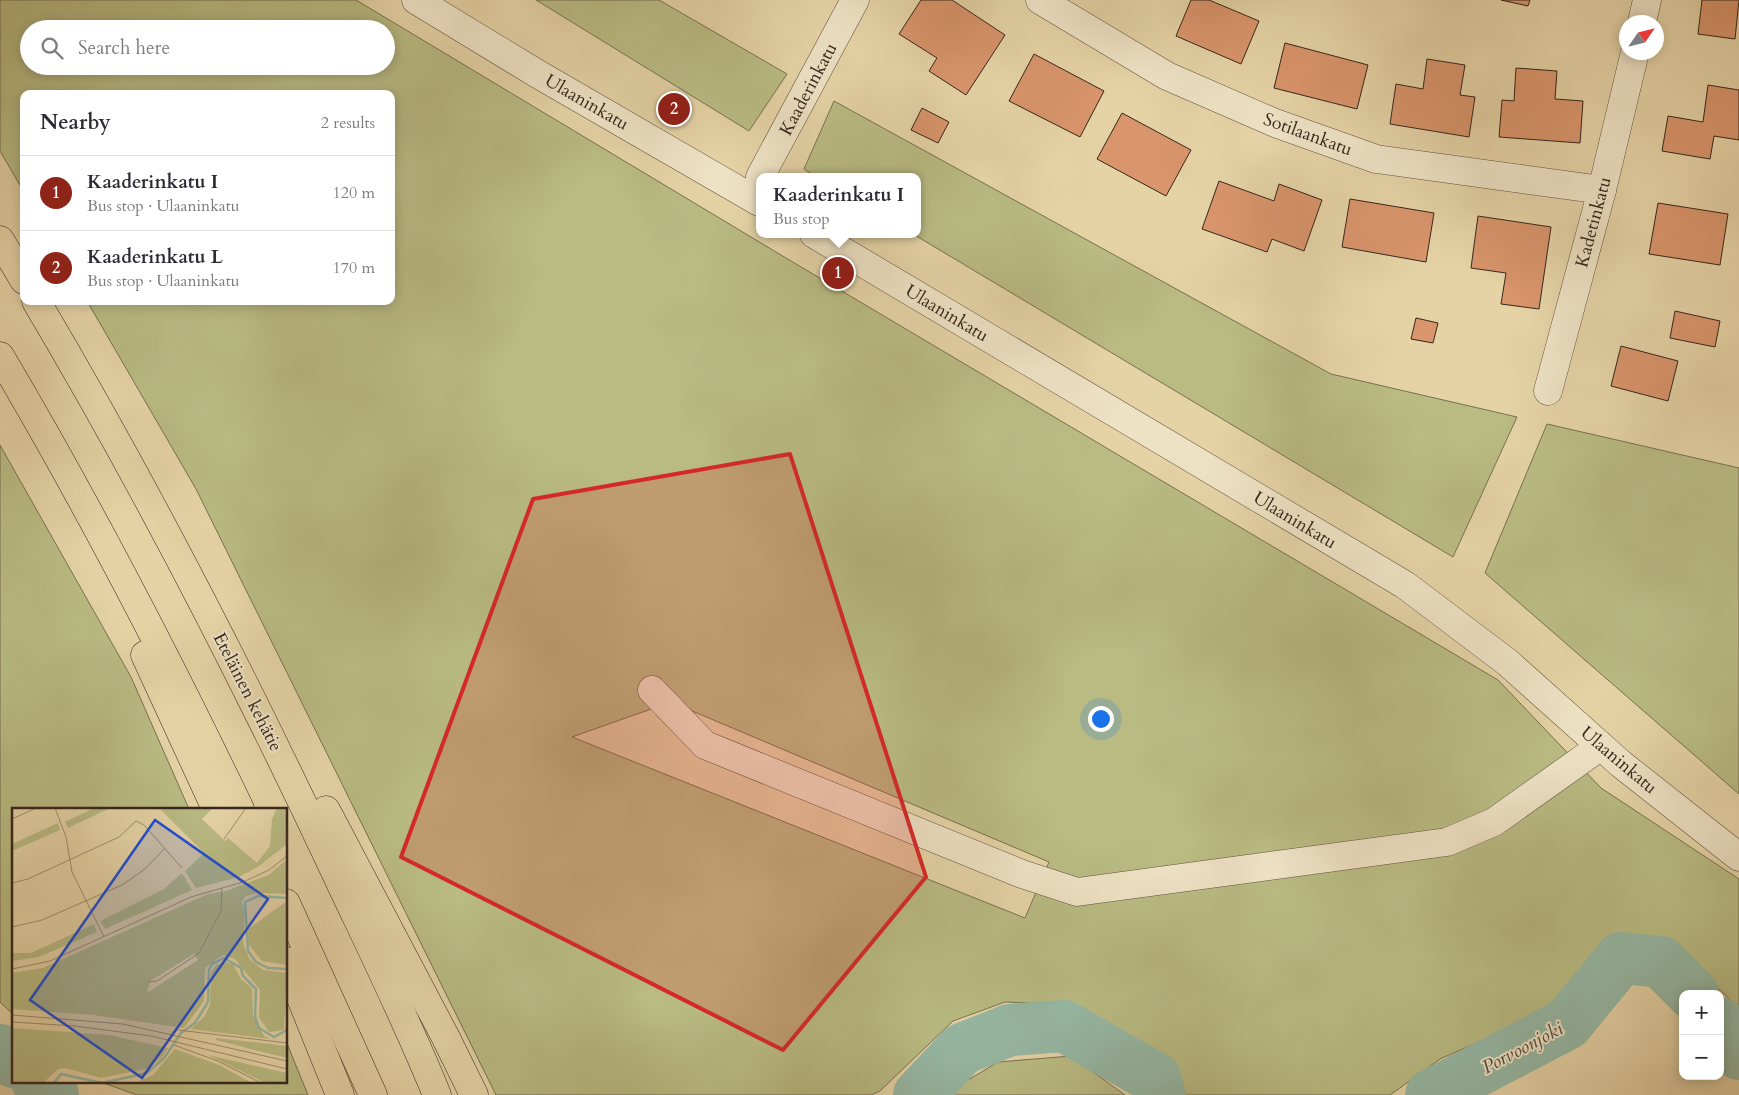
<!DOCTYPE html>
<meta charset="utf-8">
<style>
:root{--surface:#fff;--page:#f2f2f3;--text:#2b2b33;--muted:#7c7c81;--line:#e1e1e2;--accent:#8f2418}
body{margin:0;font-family:Cardo,serif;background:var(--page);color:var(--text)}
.controls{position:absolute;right:15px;bottom:15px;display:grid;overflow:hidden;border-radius:10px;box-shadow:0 2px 12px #0003}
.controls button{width:45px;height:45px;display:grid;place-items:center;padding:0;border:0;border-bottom:1px solid var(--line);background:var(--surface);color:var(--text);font:25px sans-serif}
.compass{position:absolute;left:1619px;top:15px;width:45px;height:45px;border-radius:50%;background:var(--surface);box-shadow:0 2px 12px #0003;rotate:55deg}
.you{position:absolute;left:1100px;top:718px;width:18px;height:18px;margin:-12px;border:4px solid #fff;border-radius:50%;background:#1a73e8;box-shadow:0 0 0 8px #1a73e833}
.badge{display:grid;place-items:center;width:32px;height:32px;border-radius:50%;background:var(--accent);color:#fff;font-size:16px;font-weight:700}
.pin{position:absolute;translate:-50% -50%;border:2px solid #fff;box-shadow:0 1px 5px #0006}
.popup{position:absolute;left:756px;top:173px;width:165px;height:65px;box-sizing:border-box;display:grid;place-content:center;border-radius:10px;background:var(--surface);filter:drop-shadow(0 1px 4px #0005);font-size:16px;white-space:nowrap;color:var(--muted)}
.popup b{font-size:19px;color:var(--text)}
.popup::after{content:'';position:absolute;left:50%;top:100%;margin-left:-10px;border:10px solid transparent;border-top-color:var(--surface)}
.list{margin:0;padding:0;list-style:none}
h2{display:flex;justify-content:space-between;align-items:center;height:65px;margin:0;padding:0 20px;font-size:21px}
h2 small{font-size:16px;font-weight:400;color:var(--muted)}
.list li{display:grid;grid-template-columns:32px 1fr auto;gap:15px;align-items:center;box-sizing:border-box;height:75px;padding:0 20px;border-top:1px solid var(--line)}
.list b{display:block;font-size:19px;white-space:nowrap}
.list p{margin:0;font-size:16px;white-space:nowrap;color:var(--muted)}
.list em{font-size:16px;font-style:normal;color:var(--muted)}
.icon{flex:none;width:28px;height:28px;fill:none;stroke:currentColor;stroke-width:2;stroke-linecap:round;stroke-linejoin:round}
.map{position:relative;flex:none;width:1739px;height:1095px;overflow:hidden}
.search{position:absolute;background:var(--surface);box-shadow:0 2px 12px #0003;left:20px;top:20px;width:375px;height:55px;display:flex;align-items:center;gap:12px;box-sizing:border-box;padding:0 18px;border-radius:28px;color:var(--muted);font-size:19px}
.panel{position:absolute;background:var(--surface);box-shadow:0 2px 12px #0003;left:20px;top:90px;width:375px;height:215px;border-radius:10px}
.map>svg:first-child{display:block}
.green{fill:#b9bb83;stroke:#787050;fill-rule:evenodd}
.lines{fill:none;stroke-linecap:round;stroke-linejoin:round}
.river{stroke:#96b8a4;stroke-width:52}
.building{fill:#d9956c;stroke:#36261d}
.minor-casing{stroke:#62513f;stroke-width:29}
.highway-casing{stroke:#36261d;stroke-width:29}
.minor{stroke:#eee2c5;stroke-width:28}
.highway{stroke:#e5d3a6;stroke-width:28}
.marked{fill:#d62828;fill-opacity:0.2;stroke:#d62828;stroke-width:4;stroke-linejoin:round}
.labels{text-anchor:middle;stroke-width:4;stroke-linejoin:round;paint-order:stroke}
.street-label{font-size:18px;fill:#36261d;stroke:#eee2c5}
.water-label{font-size:19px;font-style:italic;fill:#4e4a3f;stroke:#eee2c5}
.inset-river{fill:none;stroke:#96b8a4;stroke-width:2.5}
.inset-road{fill:none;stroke:#9f8e6f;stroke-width:1}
.view{fill:#1d4ed8;fill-opacity:0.15;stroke:#1d4ed8;stroke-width:2.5}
.inset-edge{fill:none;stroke:#36261d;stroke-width:2.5}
</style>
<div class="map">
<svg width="1739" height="1095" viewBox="0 0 1739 1095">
<rect width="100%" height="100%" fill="#e5d3a6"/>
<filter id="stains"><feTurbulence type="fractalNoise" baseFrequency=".004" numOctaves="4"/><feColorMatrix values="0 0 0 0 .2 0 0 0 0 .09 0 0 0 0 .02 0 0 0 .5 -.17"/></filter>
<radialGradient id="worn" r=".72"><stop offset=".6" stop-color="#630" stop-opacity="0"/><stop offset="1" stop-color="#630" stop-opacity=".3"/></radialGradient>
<g class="green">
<path d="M0 0H356L786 258 1498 680 1601 788 1739 879V1010L1735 1004 1663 938 1603 943 1546 1012 1440 1059 1390 1095H1181L1170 1060 1069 1005 1005 1002 953 1021 880 1091 871 1095H496L196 489 87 301H391V94H24V192L0 151ZM29 29H386V66H29ZM671 702 1049 862 1025 918 572 737Z"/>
<path d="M536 0H659L787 74 749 131Z"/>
<path d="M834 101 1331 374 1517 417 1453 557 913 234H917V177H816L804 169Z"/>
<path d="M1547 424 1739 468V794L1485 573Z"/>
<path d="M0 445 131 677 189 809H14V1015L0 1002Z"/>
<path d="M286 1041 308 1095H137L98 1081H286Z"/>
<path d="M1071 1056 1125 1095H943L998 1062Z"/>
</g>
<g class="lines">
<g class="river">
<path d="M1720 1023 1739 1054"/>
<path d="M0 1050 14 1062"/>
<path d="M37 1081 53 1095"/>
<path d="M919 1095 962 1049 1010 1030 1064 1026 1155 1078 1160 1095"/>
<path d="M1431 1095 1567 1024 1621 958 1661 962 1693 994"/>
</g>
</g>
<g class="building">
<path d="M921 0H952L1005 35 966 95 929 71 937 58 899 34Z"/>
<path d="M1191 0H1209L1259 21 1241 64 1176 36Z"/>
<path d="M1501 0H1530L1528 6Z"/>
<path d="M1702 0H1739L1735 39 1698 34Z"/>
<path d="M1285 43 1368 65 1357 109 1274 88Z"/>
<path d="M1034 54 1104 91 1080 137 1009 101Z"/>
<path d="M1427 59 1465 65 1460 95 1475 97 1469 137 1390 124 1396 84 1423 89Z"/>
<path d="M1516 68 1557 71 1555 99 1583 101 1580 143 1499 137 1502 100 1514 101Z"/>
<path d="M1708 85 1739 90V140L1714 136 1710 159 1662 151 1668 116 1703 122Z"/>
<path d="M922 108 949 122 938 143 911 130Z"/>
<path d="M1122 113 1191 150 1166 196 1097 159Z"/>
<path d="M1219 181 1274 201 1279 184 1322 200 1304 251 1272 239 1267 252 1202 229Z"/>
<path d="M1350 199 1434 213 1426 262 1342 247Z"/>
<path d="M1658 203 1728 214 1720 265 1649 254Z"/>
<path d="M1478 216 1551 227 1539 309 1501 304 1506 273 1471 268Z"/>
<path d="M1675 311 1720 321 1715 347 1670 338Z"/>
<path d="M1416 318 1438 323 1433 343 1411 339Z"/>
<path d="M1621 346 1678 361 1668 401 1611 386Z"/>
</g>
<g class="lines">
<defs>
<g id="minor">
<path d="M416 0 536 73 759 202"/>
<path d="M1040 0 1167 76 1275 123 1376 159 1602 190"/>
<path d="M1642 22 1647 0"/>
<path d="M760 177 855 0"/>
<path d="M814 234 1405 585 1507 662 1621 764 1739 857"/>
<path d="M1548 391 1602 190 1635 52"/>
<path d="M652 690 705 745 1022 874 1077 892 1447 842 1494 822 1601 746"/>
</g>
<g id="highway">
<path d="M0 240 24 280"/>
<path d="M36 301C144 483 241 672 331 863 367 940 405 1016 437 1095"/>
<path d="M0 356C87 503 166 655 240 809"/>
<path d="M145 655 216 809"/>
<path d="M326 810 446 1038 474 1095"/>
<path d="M286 903 373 1095"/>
<path d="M286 961 340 1095"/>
</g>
</defs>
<use href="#minor" class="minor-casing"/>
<use href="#highway" class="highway-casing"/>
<use href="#minor" class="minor"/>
<use href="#highway" class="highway"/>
</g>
<path class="marked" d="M790 454 926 877 783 1050 401 857 533 499Z"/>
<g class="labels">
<g class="street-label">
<text transform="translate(808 89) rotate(-62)" y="6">Kaaderinkatu</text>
<text transform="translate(587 102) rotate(30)" y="6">Ulaaninkatu</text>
<text transform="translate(1308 134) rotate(20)" y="6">Sotilaankatu</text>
<text transform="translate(1593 222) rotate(-75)" y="6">Kadetinkatu</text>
<text transform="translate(947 313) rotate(31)" y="6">Ulaaninkatu</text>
<text transform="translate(1295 520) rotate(31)" y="6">Ulaaninkatu</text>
<text transform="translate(248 692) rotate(63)" y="6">Eteläinen kehätie</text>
<text transform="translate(1619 760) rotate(40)" y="6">Ulaaninkatu</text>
</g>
<g class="water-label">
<text transform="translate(1522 1047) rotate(-28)" y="7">Porvoonjoki</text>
</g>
</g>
<g transform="translate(12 808)">
<rect width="275" height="275" fill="#e5d3a6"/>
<path d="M82 0H98L56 20 53 14ZM147 0H201L190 11 213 33 216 30 245 55 258 38 260 11 265 0H275V36L247 58 227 69 184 80 173 63 192 45ZM46 15 48 22 0 43V36ZM275 51V86L246 85 234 88 230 94 233 105 231 136 238 152 251 162 275 165 272 222 257 224 247 209 248 182 223 151 211 147 193 160 192 193 172 220 82 207 0 201V165L31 160 196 86 214 83 257 67ZM182 146 186 152 135 185 138 173ZM170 65 180 82 93 121 88 113 152 81ZM275 93V157L250 153 237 137 236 121ZM82 116 85 124 27 149 0 153V145H19ZM213 154 221 156 229 171 240 180 241 208 252 228 258 231 179 221 193 208 198 197 199 165 204 157ZM0 220 97 227 156 240 149 250 134 261 89 270 53 260 46 261 31 275H0ZM204 230 275 238V250L204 232ZM163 241 207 257 240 275H108L125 274 141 267ZM196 247 275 265V275H253Z" fill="#b9bb83" fill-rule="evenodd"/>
<path class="inset-river" d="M275 90 246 88 233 94 236 143 244 154 256 160 275 161M42 275 49 266 90 275 135 265 152 250 169 225 183 215 196 194 197 162 200 156 212 150 229 160 231 168 244 181 243 209 247 220 262 229 275 222"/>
<path class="inset-road" d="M43 0 54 29 60 64 92 129M0 11 24 0M212 31 234 0M0 75 16 71 107 29 124 13 132 17 170 60M0 119 30 112 110 77 133 61 153 40M0 161 38 153 179 89 231 74 257 62 275 48M136 174 145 173 187 145 209 103 210 80M0 207 111 216 275 253M0 214 63 218 139 228 275 261M166 222 275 235M162 237 206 253 249 275"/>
<path class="view" d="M143 12 256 91 130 270 18 192Z"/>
<rect width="275" height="275" class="inset-edge"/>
</g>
<rect width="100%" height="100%" filter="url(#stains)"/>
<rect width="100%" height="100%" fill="url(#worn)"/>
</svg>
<div class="controls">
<button>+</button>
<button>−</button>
</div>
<svg class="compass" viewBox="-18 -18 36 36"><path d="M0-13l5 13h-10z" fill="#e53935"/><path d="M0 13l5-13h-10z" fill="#7c7c81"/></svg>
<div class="you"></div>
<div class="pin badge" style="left:838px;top:273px">1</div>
<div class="popup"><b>Kaaderinkatu I</b>Bus stop</div>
<div class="pin badge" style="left:674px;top:109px">2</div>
<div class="search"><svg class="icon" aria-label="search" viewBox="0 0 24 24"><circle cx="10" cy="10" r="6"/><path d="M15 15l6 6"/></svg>Search here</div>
<section class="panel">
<h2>Nearby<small>2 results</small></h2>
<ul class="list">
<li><span class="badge">1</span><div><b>Kaaderinkatu I</b><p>Bus stop · Ulaaninkatu</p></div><em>120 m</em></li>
<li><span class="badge">2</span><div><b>Kaaderinkatu L</b><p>Bus stop · Ulaaninkatu</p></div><em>170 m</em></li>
</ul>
</section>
</div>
